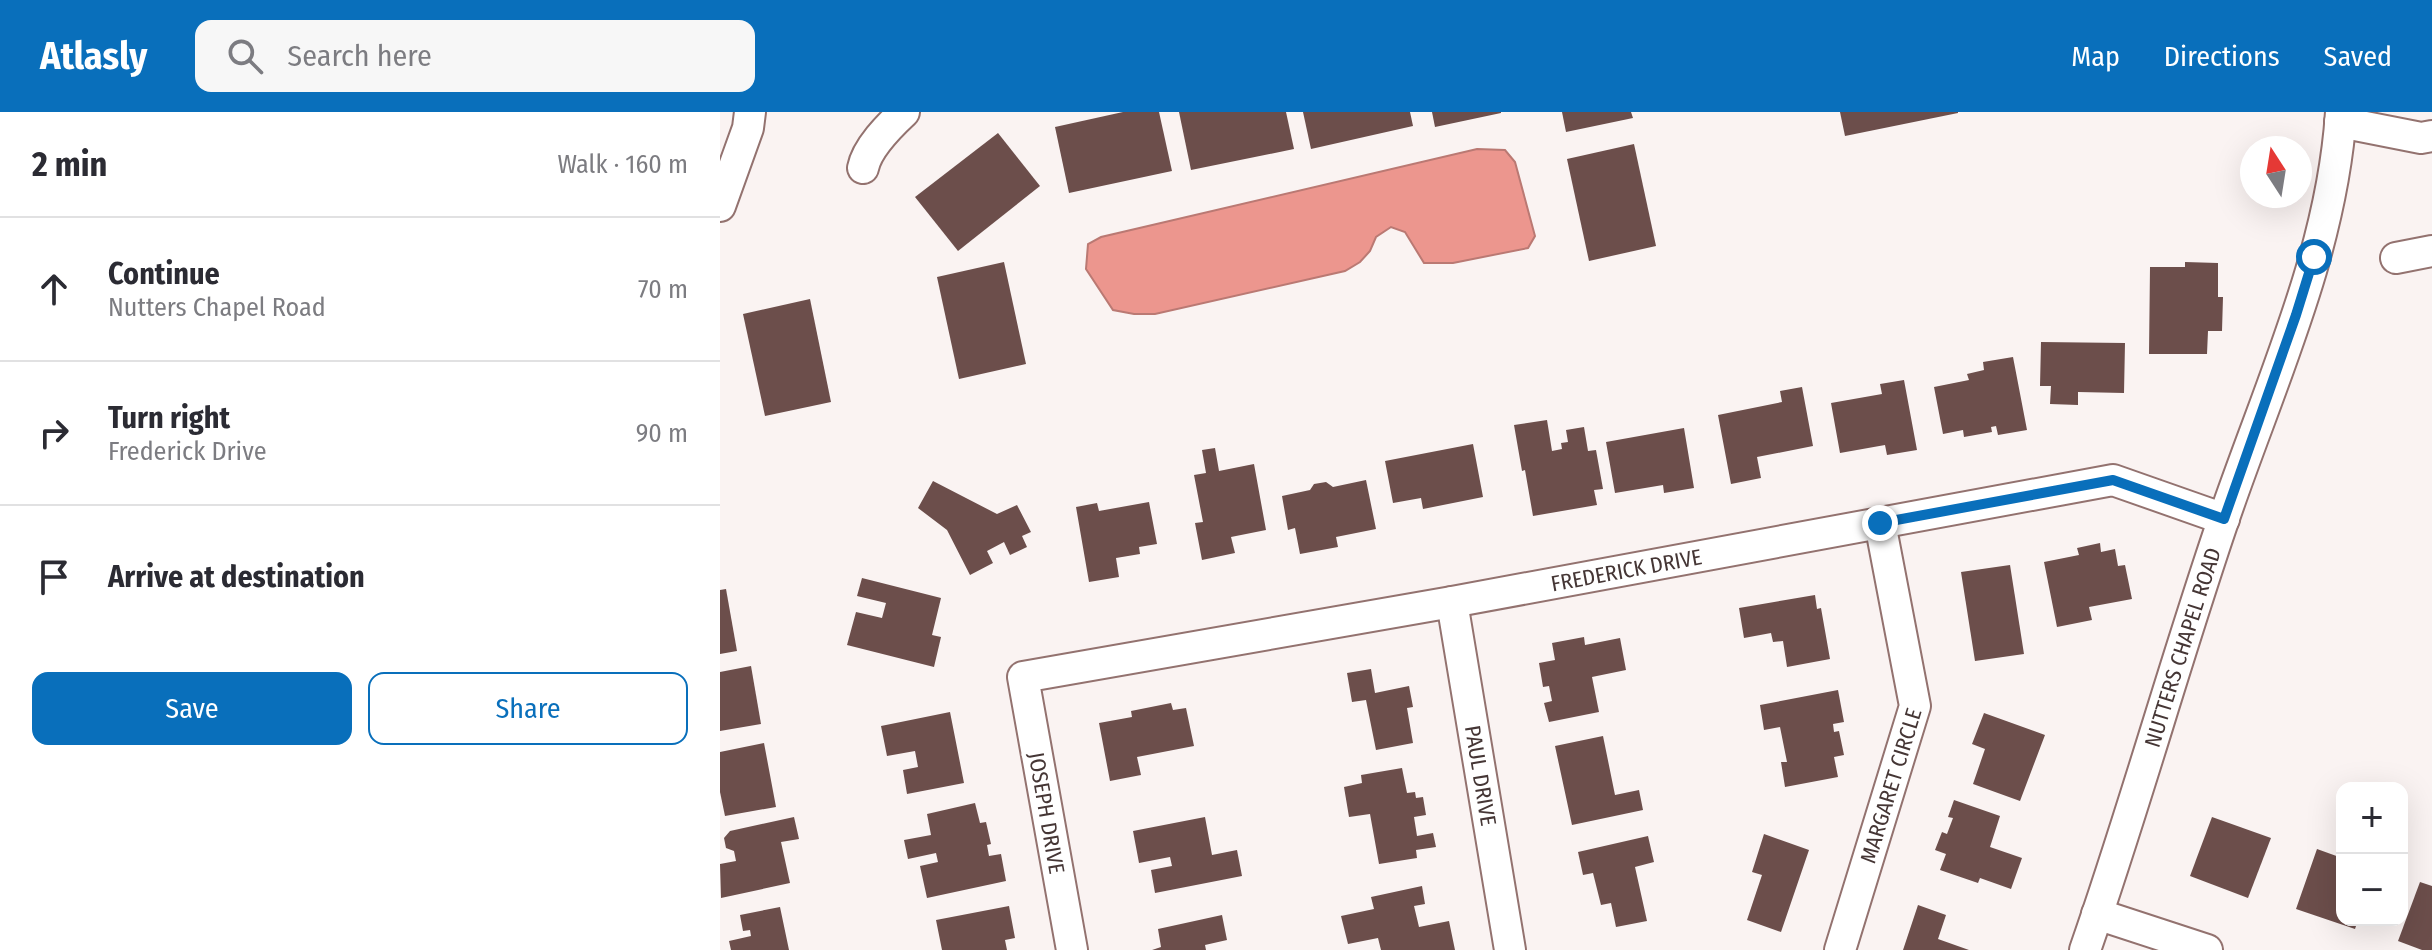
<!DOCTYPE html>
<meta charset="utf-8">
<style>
:root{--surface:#fff;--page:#f7f7f7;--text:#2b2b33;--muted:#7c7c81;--line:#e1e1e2;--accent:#096fbb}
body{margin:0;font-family:"Fira Sans Condensed",sans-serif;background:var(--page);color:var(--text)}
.controls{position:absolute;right:24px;bottom:24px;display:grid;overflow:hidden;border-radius:16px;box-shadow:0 8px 32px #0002}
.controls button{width:72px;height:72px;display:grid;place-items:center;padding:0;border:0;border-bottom:2px solid var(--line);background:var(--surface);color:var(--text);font:40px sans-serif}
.compass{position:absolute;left:1520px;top:24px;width:72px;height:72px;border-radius:50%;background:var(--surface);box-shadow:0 8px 32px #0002;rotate:348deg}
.stop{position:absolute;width:24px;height:24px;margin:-18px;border:6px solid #096fbb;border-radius:50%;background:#fff}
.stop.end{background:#096fbb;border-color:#fff;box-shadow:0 2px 8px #0008}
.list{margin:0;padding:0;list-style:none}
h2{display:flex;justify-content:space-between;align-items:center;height:104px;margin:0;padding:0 32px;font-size:34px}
h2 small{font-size:26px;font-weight:400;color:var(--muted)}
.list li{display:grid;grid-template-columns:52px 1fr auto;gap:24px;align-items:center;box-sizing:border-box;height:144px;padding:0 32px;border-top:2px solid var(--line)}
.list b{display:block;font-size:30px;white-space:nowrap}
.list p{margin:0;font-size:26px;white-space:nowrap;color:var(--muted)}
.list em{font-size:26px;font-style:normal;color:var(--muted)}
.actions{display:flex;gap:16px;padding:24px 32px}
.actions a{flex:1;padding:18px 0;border:2px solid var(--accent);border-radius:16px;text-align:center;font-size:28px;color:var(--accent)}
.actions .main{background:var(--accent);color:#fff}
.icon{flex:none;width:44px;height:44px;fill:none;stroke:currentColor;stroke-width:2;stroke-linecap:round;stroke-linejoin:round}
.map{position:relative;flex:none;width:1712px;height:838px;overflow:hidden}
header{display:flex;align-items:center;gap:48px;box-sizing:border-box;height:112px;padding:0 40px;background:var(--accent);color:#fff}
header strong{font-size:38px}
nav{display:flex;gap:44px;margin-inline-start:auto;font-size:28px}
.search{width:560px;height:72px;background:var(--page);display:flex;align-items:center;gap:20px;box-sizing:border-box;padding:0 28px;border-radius:16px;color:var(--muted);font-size:30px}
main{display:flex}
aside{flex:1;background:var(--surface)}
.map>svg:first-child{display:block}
.water{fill:#ec968e;stroke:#ba7973;stroke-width:2}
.building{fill:#6c4e4b}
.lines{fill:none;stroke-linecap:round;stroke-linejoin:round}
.minor-casing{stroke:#93726f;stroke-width:34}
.minor{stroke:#fff;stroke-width:30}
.route{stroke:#096fbb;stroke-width:10}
.labels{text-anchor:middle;stroke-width:8;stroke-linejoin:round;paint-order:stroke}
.street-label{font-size:22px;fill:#453635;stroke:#fff}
</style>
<header>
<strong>Atlasly</strong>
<div class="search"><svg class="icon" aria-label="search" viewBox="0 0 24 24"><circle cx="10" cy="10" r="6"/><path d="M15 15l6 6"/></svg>Search here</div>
<nav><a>Map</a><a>Directions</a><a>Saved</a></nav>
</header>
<main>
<aside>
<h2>2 min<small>Walk · 160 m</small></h2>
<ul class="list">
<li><svg class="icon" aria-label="ahead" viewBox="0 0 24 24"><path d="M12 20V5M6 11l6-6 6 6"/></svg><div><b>Continue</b><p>Nutters Chapel Road</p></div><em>70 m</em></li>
<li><svg class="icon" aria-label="right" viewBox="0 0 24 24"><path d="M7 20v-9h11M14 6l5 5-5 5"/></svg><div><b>Turn right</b><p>Frederick Drive</p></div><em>90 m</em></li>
<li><svg class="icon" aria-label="arrive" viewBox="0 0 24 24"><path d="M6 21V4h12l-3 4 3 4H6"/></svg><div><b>Arrive at destination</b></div></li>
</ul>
<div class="actions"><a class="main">Save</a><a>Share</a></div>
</aside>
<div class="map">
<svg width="1712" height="838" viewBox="0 0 1712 838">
<rect width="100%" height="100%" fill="#faf3f2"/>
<path class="water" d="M757 37 785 38 795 50 815 124 808 136 733 151H704L685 120 671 115 656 125 650 139 640 150 625 159 435 202H414L393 198 366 157 368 132 381 125Z"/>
<g class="building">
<path d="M403 0H439L452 59 349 81 335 15Z"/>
<path d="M459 0H566L574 37 471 58Z"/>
<path d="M583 0H690L693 14 591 37Z"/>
<path d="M712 0H781V1L715 15Z"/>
<path d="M842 0H911L913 6 846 20Z"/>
<path d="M1120 0H1238V1L1125 24Z"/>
<path d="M278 21 320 74 238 139 195 85Z"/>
<path d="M914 32 936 134 869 149 847 47Z"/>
<path d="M284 150 306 252 239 267 217 165Z"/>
<path d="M1465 150 1498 151V185H1503L1502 219H1488L1487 242H1429L1430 155H1465Z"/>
<path d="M90 187 111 290 45 304 23 202Z"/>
<path d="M1321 230 1405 231 1404 281 1358 280V293L1330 292 1331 274H1320Z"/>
<path d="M1293 245 1307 318 1278 323 1276 314 1271 315 1272 320 1244 325 1243 318 1223 322 1214 275 1249 268 1247 262 1264 258 1263 250Z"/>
<path d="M1184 268 1197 338 1167 343 1165 333 1120 341 1111 291 1162 282 1160 272Z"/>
<path d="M1082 275 1093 334 1037 345 1041 366 1011 372 998 303 1062 290 1060 279Z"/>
<path d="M827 308 832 339 842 337 841 331 848 330 846 318 864 315 868 339 876 338 883 377 874 378 877 393 813 404 805 358 802 359 794 313Z"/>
<path d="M964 316 974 376 944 381 943 373 895 381 886 330Z"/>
<path d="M753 332 763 385 703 397 701 386 673 391 665 349Z"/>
<path d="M495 336 499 359 534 352 546 418 511 425 515 441 482 448 475 411 483 410 474 363 486 361 482 338Z"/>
<path d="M646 368 656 417 616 425 618 435 580 442 575 416 568 418 562 384 590 378 594 372 606 370 613 375Z"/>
<path d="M213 369 277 402 297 393 311 420 302 424 307 435 290 443 284 430 267 439 273 451 250 463 227 418 198 396Z"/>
<path d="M429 390 437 432 419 435 420 442 396 446 399 465 369 470 356 395 377 391 379 399Z"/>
<path d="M1380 431 1381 440 1395 437 1398 454 1405 453 1412 487 1369 495 1372 508 1337 515 1324 450 1359 443 1357 436Z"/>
<path d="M1290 453 1304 542 1255 549 1241 460Z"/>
<path d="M142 466 221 486 212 523 221 525 214 555 127 533 136 500 162 506 166 491 137 484Z"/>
<path d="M6 477 17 539 0 542V478Z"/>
<path d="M1095 483 1097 497 1101 496 1110 547 1067 555 1063 529 1053 530 1051 521 1024 526 1019 496Z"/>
<path d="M864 525 865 533 900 526 906 558 872 565 879 600 829 610 824 591 832 589 829 574 823 575 819 551 835 548 832 531Z"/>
<path d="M31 554 41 612 0 619V560Z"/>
<path d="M651 557 655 581 689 574 693 595 687 596 693 631 656 638 646 588 632 590 627 561Z"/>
<path d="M1118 578 1124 610 1113 612 1114 620 1119 619 1124 643 1114 645 1118 665 1065 675 1061 650H1067L1060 615 1044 618 1040 593Z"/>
<path d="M451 591 453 598 466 596 474 634 417 645 421 663 390 669 379 611 412 605 411 599Z"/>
<path d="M230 600 244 671 187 682 183 658 198 655 195 639 167 644 161 614Z"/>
<path d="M1264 601 1325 623 1300 689 1253 672 1265 637 1252 632Z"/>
<path d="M883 624 895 683 919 678 923 698 852 713 835 634Z"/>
<path d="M44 631 56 695 5 704 0 680V640Z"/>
<path d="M682 656 687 681 695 680 696 686 703 685 706 703 694 705 697 724 713 721 716 735 696 738 697 746 659 752 650 702 629 705 624 675 642 671 641 663Z"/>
<path d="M1234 688 1280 704 1270 735 1302 746 1291 777 1260 766 1258 771 1220 758 1226 742 1215 738 1222 720 1227 722 1233 706 1228 705Z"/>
<path d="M255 691 260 711 266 710 271 732 267 733 269 744 281 742 286 769 207 786 200 754 218 750 216 741 188 747 184 728 211 723 207 702Z"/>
<path d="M74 705 79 727 61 730 70 771 1 786 0 752 16 749 14 739 6 736 4 726 10 719Z"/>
<path d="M485 705 492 743 517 738 522 764 435 781 431 758 452 754 450 745 419 751 413 719Z"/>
<path d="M1492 705 1551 726 1528 786 1470 764Z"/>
<path d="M1044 722 1089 738 1061 820 1027 808 1042 763 1032 760Z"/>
<path d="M928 724 934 750 915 755 927 809 896 815 891 791 881 793 873 761 863 763 858 740Z"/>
<path d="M1597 737 1622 746V808H1638L1635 817 1576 797Z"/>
<path d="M1700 770 1712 774V838H1702L1678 829Z"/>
<path d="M702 774 705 792 694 794 699 815 729 809 735 838H661L658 826 628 832 621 804 654 797 651 785Z"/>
<path d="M1198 793 1226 803 1218 827 1249 838H1183Z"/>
<path d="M289 794 295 826 285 828 287 838H222L216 808Z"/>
<path d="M60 795 69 838H11L9 829 31 824 30 818 23 819 20 803Z"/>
<path d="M502 803 507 828 485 833 486 838H432L441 835 438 817Z"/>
</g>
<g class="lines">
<defs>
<g id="minor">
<path d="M1620 10 1701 26 1712 24"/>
<path d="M143 56C147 36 169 14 184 0"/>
<path d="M0 94 28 16 30 0"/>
<path d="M1676 146 1712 139"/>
<path id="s1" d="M732 490 790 838"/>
<path d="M1377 802 1487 838"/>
<path id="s2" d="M352 838 303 565 732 490 1393 368 1504 407"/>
<path id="s3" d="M1120 838 1195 594 1160 411"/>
<path id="s4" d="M1365 838C1415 695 1455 549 1504 406 1549 274 1612 141 1621 0"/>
</g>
</defs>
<use href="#minor" class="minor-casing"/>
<use href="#minor" class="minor"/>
</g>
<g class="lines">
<path class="route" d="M1160 411 1393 368 1504 407 1576 203 1594 145"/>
</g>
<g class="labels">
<g class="street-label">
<text dy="8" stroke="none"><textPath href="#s2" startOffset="890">FREDERICK DRIVE</textPath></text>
<text dy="8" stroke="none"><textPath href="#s4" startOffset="318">NUTTERS CHAPEL ROAD</textPath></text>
<text dy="8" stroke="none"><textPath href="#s1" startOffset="176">PAUL DRIVE</textPath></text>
<text dy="8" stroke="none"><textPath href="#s3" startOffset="172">MARGARET CIRCLE</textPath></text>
<text transform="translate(327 701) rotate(80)" y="8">JOSEPH DRIVE</text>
</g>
</g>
</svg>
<div class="controls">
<button>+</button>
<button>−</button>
</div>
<svg class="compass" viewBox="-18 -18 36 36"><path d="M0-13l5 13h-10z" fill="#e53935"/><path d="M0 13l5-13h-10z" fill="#7c7c81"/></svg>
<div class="stop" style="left:1594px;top:145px"></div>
<div class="stop end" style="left:1160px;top:411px"></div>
</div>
</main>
